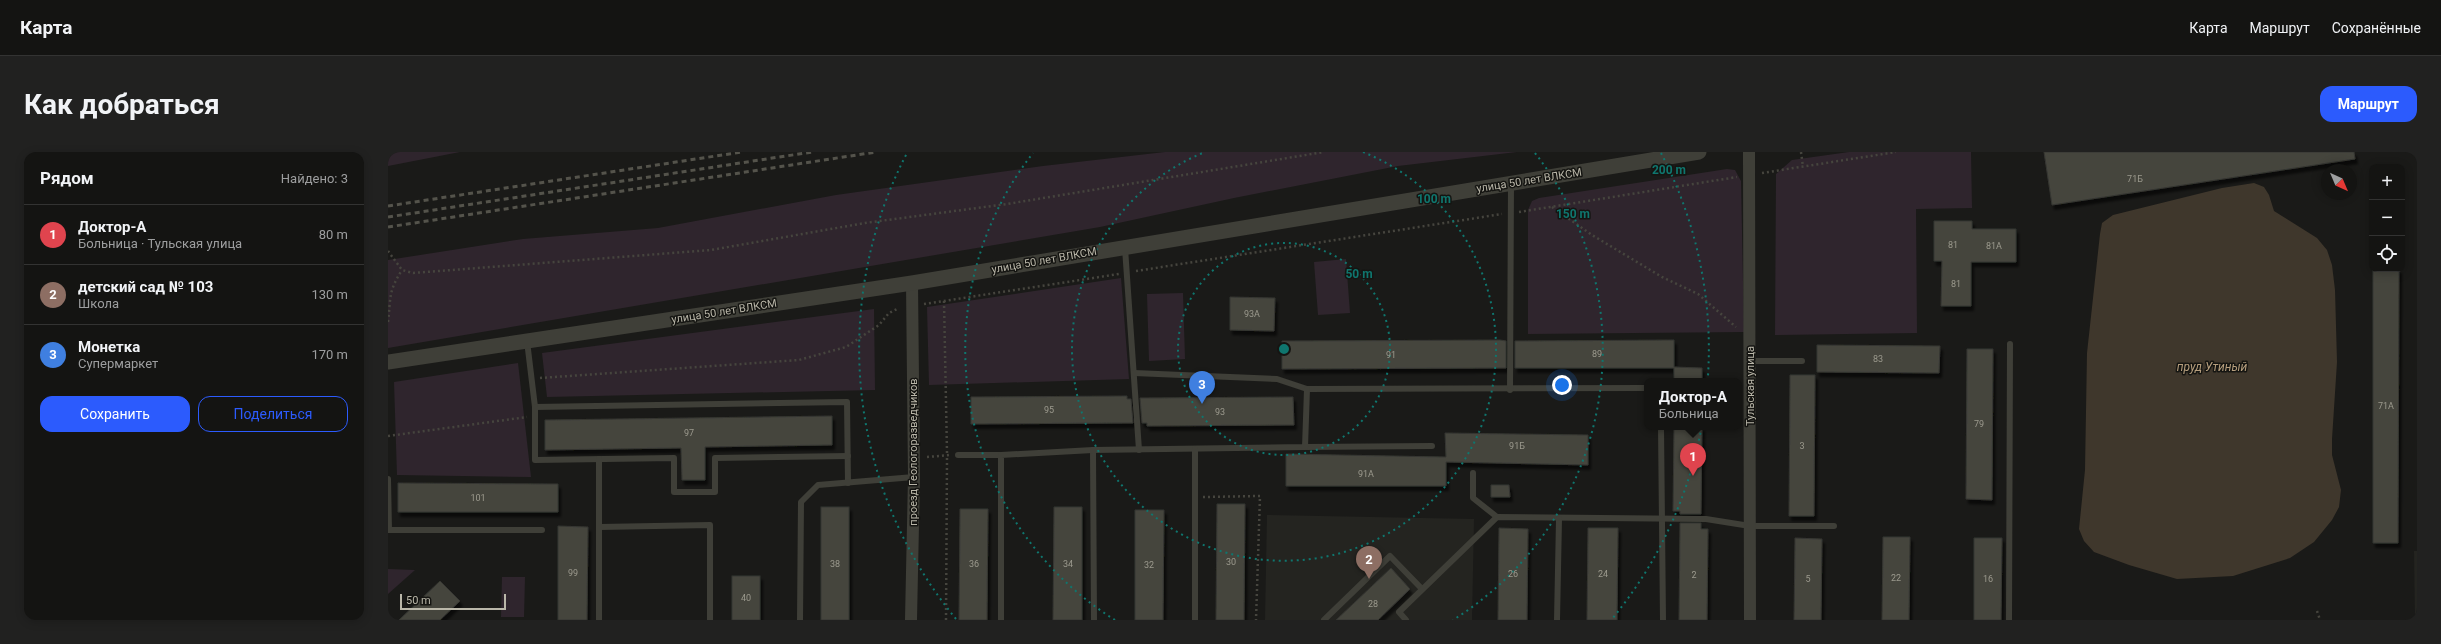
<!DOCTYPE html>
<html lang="ru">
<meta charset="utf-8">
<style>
:root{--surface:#141412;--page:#212120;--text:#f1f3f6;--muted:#9d9e9f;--line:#333332;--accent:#2c5bfd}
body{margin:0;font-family:Roboto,sans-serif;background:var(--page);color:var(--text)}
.controls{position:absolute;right:12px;top:12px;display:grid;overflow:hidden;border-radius:8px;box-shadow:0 2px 10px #0003}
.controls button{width:36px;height:36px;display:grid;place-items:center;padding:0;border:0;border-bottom:1px solid var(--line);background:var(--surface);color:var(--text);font:20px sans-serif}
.compass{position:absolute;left:1933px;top:12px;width:36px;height:36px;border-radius:50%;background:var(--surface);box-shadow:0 2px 10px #0003;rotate:136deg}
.scale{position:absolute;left:12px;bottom:10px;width:106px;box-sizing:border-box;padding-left:4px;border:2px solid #bab7a9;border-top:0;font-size:11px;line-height:14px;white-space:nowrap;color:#bab7a9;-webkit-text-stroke:3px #151512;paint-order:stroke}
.you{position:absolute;left:1174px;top:233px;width:14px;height:14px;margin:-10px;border:3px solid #fff;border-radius:50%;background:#1a73e8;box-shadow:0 0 0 6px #1a73e833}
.badge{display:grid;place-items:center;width:26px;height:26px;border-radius:50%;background:var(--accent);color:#fff;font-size:13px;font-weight:700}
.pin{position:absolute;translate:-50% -33px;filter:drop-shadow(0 1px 2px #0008)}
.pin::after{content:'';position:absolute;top:21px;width:14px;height:12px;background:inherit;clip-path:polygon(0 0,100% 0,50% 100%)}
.popup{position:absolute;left:1256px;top:226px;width:98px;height:52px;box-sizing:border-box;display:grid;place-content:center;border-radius:8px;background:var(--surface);filter:drop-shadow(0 1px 3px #0005);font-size:13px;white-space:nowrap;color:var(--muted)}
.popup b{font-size:15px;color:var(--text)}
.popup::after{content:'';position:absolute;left:50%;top:100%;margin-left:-8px;border:8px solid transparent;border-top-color:var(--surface)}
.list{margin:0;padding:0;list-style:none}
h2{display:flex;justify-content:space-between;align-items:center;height:52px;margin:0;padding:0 16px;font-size:17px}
h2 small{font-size:13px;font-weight:400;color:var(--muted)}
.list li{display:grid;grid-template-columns:26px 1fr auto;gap:12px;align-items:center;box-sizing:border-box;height:60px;padding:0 16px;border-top:1px solid var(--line)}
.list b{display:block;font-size:15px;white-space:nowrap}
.list p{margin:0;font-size:13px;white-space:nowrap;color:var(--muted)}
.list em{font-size:13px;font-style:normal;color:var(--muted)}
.actions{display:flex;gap:8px;padding:12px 16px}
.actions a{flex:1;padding:9px 0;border:1px solid var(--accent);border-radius:12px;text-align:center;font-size:14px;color:var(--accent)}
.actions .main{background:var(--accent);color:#fff}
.icon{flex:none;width:22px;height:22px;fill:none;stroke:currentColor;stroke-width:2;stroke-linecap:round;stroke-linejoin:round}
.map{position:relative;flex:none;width:2029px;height:468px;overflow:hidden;border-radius:12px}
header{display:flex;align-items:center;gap:24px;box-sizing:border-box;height:56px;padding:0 20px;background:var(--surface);border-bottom:1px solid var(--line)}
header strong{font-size:19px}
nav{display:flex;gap:22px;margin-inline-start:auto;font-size:14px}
.intro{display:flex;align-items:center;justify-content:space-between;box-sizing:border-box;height:96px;padding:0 24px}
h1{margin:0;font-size:28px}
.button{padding:10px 18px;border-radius:12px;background:var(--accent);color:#fff;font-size:14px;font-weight:700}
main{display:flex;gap:24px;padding:0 24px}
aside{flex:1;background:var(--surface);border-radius:12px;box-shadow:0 2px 10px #0003}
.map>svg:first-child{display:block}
.built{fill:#242420}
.green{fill:#2f252d}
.water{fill:#3f372c}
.building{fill:#44443e;stroke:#353631;filter:url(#shadow)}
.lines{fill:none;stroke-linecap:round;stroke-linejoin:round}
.path{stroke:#46453e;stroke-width:2.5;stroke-dasharray:2 3;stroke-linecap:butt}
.service{stroke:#3f3f38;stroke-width:6}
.minor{stroke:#3f3f38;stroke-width:12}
.tertiary{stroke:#3f3f38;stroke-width:15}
.rail{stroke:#54534b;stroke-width:3;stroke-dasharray:5 4;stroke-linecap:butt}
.ring{fill:none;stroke:#0f766e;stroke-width:2;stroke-dasharray:2 4}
.labels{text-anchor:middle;stroke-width:3;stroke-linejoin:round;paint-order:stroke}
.number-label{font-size:9px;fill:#9c9a8e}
.street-label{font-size:11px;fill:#bab7a9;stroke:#151512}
.water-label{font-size:12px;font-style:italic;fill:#b79f7e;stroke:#151512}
.centre{fill:#0f766e;stroke:#151512;stroke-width:2}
.ring-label{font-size:12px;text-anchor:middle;font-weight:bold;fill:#0f766e;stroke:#151512;stroke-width:3;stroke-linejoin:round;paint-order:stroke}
</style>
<header>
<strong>Карта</strong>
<nav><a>Карта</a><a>Маршрут</a><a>Сохранённые</a></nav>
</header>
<div class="intro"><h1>Как добраться</h1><a class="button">Маршрут</a></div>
<main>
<aside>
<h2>Рядом<small>Найдено: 3</small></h2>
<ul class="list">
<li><span class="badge" style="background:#e0444e">1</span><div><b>Доктор-А</b><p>Больница · Тульская улица</p></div><em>80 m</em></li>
<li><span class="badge" style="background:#8d6e63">2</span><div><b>детский сад № 103</b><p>Школа</p></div><em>130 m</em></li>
<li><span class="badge" style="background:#3f7fe0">3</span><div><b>Монетка</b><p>Супермаркет</p></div><em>170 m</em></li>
</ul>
<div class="actions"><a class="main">Сохранить</a><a>Поделиться</a></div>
</aside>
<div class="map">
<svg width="2029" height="468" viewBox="0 0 2029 468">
<defs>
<filter id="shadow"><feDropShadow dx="2.5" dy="4.5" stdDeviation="1" flood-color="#0009"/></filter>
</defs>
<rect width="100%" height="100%" fill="#1a1a18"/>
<g class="built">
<path d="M879 363 1086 367 1084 468H877Z"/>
<path d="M2026 399H2029V468H2027Z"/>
</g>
<g class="green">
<path d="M0 0H72L0 14Z"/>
<path d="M777 0H1129L1010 14 846 46 712 75 0 196V108L135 87 270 76 448 43 655 14Z"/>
<path d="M1461 0H1583L1584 56 1528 57 1529 181 1387 183 1388 22 1404 8Z"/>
<path d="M1339 17 1347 18 1353 29 1356 180 1140 182V58L1144 49 1151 46Z"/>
<path d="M958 107 962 161 930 163 926 110Z"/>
<path d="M733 126 741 227 541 233 539 155Z"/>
<path d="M795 141 797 207 761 209 759 142Z"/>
<path d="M486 157 487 238 159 245 154 201Z"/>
<path d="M130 211 143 325 9 323 6 230Z"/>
<path d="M0 417 27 418 0 442Z"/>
<path d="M114 425H137L136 465H113Z"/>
</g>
<path class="water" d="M1866 31 1876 35 1881 43 1886 59 1929 86 1939 98 1944 113 1947 138 1949 210 1944 287V303L1953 338 1951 355 1944 368 1926 390 1902 406 1845 424 1789 427 1741 413 1706 400 1696 389 1691 377 1697 318 1699 201 1712 82 1714 71 1725 63 1834 36Z"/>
<g class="building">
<path d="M1656 0H1966L1967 7 1664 53Z"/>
<path d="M1546 69H1584V77H1628V110H1583V154H1553L1554 109H1546Z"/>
<path d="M1985 117H2011L2010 391H1985Z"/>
<path d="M842 145 887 146 886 179 842 178Z"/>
<path d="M1112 188 1118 189V216L894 217V189Z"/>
<path d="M1286 188V215L1314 216V229H1286V216H1127V189Z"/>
<path d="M1429 193 1552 194 1551 221 1429 220Z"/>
<path d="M1579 197H1605L1604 348 1578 347Z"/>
<path d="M1402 223H1427L1426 364H1401Z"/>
<path d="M739 244V247H743L745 271 583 272V245Z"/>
<path d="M905 245 906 273 759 274V271H754L752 246Z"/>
<path d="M444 264V293L317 295V328H294L293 296 157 298V268Z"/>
<path d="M1286 275H1314L1313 362H1292V359H1285Z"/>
<path d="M1057 281 1200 283V313L1058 310V334H898V302L1058 305Z"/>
<path d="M10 331 170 332V360H10Z"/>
<path d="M1103 333H1121L1122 345H1103Z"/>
<path d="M829 352H857L856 468H828Z"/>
<rect x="433" y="355" width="28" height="113"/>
<path d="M666 355H694V468H665Z"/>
<path d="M572 357H600L599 468H571Z"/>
<path d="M747 358H776L775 468H747Z"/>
<path d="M1292 371H1313V377H1320L1319 468H1291Z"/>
<path d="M170 374 200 375 199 468H170Z"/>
<path d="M1111 376 1140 377 1139 468H1110Z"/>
<path d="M1200 376H1230L1229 468H1199Z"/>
<path d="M1495 385H1522L1521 468H1494Z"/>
<path d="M1407 386 1434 387 1433 468H1406Z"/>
<path d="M1586 386H1614L1613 468H1586Z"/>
<path d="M1003 416 1022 437 990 468H948Z"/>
<rect x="344" y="424" width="28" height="44"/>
<path d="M52 429 72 449 52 468H11Z"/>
</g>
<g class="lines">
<g class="path">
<path d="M1413 0 1415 15"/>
<path d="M1374 21 1508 0"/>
<path d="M1164 55 1204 83 1274 125 1310 142 1348 175"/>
<path d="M1131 60 1349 25"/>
<path d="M0 99 14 118 25 121 323 98 477 71 619 52 936 0"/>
<path d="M748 119 1114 62"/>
<path d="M556 149 559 301"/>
<path d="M536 152 731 122"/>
<path d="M0 170C3 145 0 140 14 118"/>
<path d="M152 226 411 208 458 195 491 173 501 161 511 156"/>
<path d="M0 284 139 265"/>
<path d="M539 305 562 303"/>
<path d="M815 345 872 344 868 468"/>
<path d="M1929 459 1932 468"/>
<path d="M558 468 559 306"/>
</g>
<g class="service">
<path d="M737 96 751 298"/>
<path d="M139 189 147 255 459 250 460 331"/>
<path d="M1362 209H1414"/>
<path d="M746 221 889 227 919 237 1259 236"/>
<path d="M1122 238 1123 31"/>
<path d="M147 255V308L286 306V340H327V306L460 304"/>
<path d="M1273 275 1275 468"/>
<path d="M917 295 1044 294"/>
<path d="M705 298 706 468"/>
<path d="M570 303H613"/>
<path d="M1085 321V346L1109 365"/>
<path d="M0 327 1 378"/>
<path d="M212 375 322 373V468"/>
<path d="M0 378H154"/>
<path d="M211 468V307"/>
<path d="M412 468 413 350 430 333 526 325"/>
<path d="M613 468V303L705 298 917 295 919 237"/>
<path d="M807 468V297"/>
<path d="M936 468 1002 404 1034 437"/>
<path d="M1018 468 1011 460 1109 365 1318 367 1362 374H1446"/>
<path d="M1169 468 1171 367"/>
<path d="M1621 468 1622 192"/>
</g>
<g class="minor">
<path d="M1361 0 1362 468"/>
<path d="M523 468 526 325 524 131"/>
</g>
<path class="tertiary" d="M0 210 524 131 1311 0"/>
<g class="rail">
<path d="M0 54 354 0"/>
<path d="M0 65 424 0"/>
<path d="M0 75 488 0"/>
</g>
</g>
<g class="ring">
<circle cx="896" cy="197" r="106"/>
<path d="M975 0A212 212 0 1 1 817 0"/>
<path d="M727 468A319 319 0 0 1 645 1M1147 1A319 319 0 0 1 1065 468"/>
<path d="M568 467A425 425 0 0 1 519 1M1273 1A425 425 0 0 1 1224 467"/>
</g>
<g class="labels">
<g class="number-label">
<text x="1747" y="30">71Б</text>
<text x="1565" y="96">81</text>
<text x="1606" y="97">81А</text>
<text x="1568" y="135">81</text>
<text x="864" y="165">93А</text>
<text x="1209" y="205">89</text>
<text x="1003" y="206">91</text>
<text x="1490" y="210">83</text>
<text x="1998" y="257">71А</text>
<text x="661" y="261">95</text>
<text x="832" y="263">93</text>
<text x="1591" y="275">79</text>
<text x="301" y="284">97</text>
<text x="1129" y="297">91Б</text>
<text x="1414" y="297">3</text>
<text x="978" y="325">91А</text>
<text x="90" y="349">101</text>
<text x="843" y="413">30</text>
<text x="447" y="415">38</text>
<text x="586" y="415">36</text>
<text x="680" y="415">34</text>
<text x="761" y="416">32</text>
<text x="185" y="424">99</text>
<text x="1125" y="425">26</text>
<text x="1215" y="425">24</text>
<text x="1306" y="426">2</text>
<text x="1508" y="429">22</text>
<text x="1420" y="430">5</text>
<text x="1600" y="430">16</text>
<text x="358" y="449">40</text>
<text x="985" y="455">28</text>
</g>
<g class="street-label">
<text transform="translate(1141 28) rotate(-9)" y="4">улица 50 лет ВЛКСМ</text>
<text transform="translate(656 108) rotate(-10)" y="4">улица 50 лет ВЛКСМ</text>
<text transform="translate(336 159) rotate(-9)" y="4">улица 50 лет ВЛКСМ</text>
<text transform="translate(1362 234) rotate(-90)" y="4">Тульская улица</text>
<text transform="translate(525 300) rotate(-90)" y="4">проезд Геологоразведчиков</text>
</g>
<g class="water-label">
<text x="1824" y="219">пруд Утиный</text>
</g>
</g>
<circle cx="896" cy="197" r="6" class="centre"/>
<g class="ring-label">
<text x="1281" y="22">200 m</text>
<text x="1046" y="51">100 m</text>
<text x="1185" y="66">150 m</text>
<text x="971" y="126">50 m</text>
</g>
</svg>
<div class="controls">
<button>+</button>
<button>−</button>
<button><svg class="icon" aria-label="locate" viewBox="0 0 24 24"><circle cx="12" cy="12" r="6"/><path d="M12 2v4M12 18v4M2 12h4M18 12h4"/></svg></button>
</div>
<svg class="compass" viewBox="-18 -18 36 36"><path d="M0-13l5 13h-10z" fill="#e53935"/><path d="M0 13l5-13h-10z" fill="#9d9e9f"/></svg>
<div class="scale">50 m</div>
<div class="you"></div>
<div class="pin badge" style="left:1305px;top:324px;background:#e0444e">1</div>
<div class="popup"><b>Доктор-А</b>Больница</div>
<div class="pin badge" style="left:981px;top:427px;background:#8d6e63">2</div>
<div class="pin badge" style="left:814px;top:252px;background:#3f7fe0">3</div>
</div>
</main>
